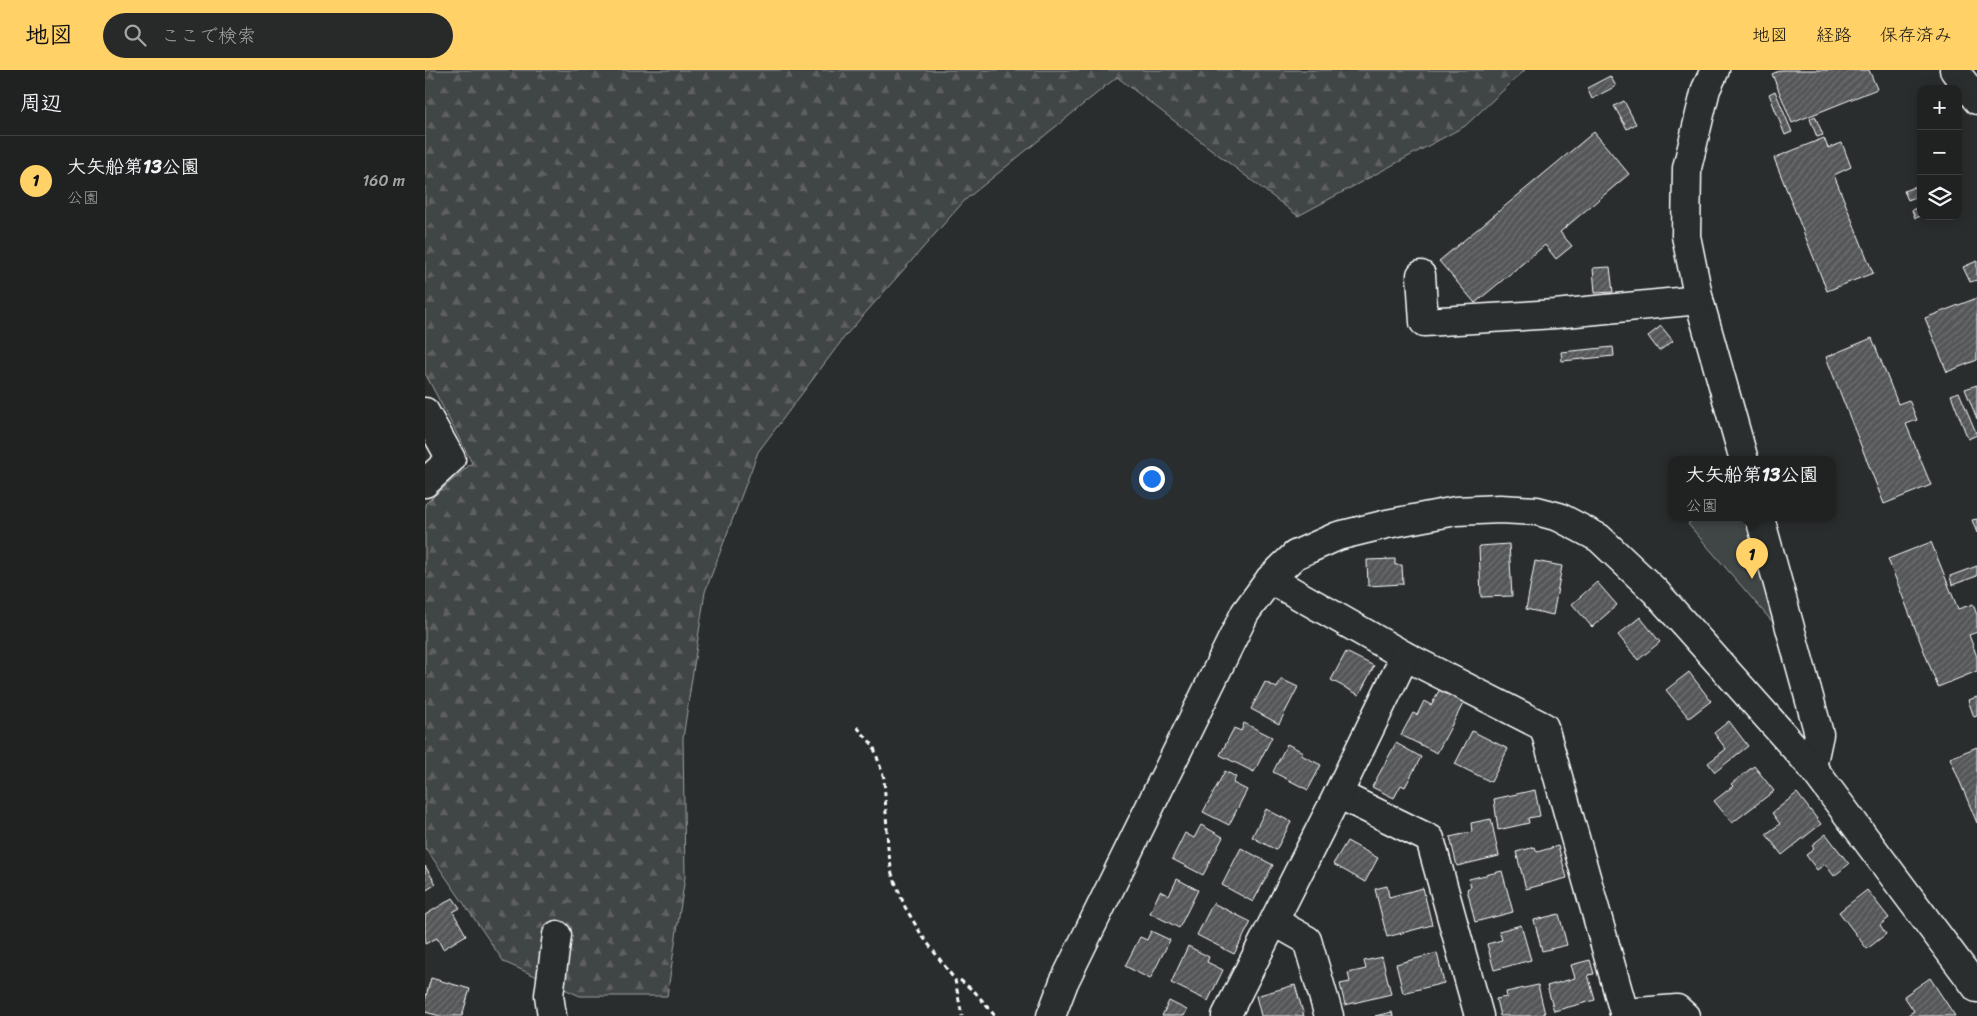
<!DOCTYPE html>
<html lang="ja">
<meta charset="utf-8">
<style>
:root{--surface:#202222;--page:#282a2a;--text:#f1f3f6;--muted:#a2a4a5;--line:#3d3f40;--accent:#ffd166}
body{margin:0;font-family:Sriracha,"Klee One",sans-serif;background:var(--page);color:var(--text)}
.controls{position:absolute;right:15px;top:15px;display:grid;overflow:hidden;border-radius:10px;box-shadow:0 2px 12px #0003}
.controls button{width:45px;height:45px;display:grid;place-items:center;padding:0;border:0;border-bottom:1px solid var(--line);background:var(--surface);color:var(--text);font:25px sans-serif}
.you{position:absolute;left:726px;top:408px;width:18px;height:18px;margin:-12px;border:4px solid #fff;border-radius:50%;background:#1a73e8;box-shadow:0 0 0 8px #1a73e833}
.badge{display:grid;place-items:center;width:32px;height:32px;border-radius:50%;background:var(--accent);color:#111;font-size:16px;font-weight:700}
.pin{position:absolute;translate:-50% -41px;filter:drop-shadow(0 1px 2px #0008)}
.pin::after{content:'';position:absolute;top:26px;width:18px;height:15px;background:inherit;clip-path:polygon(0 0,100% 0,50% 100%)}
.popup{position:absolute;left:1243px;top:386px;width:168px;height:65px;box-sizing:border-box;display:grid;place-content:center;border-radius:10px;background:var(--surface);filter:drop-shadow(0 1px 4px #0005);font-size:16px;white-space:nowrap;color:var(--muted)}
.popup b{font-size:19px;color:var(--text)}
.popup::after{content:'';position:absolute;left:50%;top:100%;margin-left:-10px;border:10px solid transparent;border-top-color:var(--surface)}
.list{margin:0;padding:0;list-style:none}
h2{display:flex;justify-content:space-between;align-items:center;height:65px;margin:0;padding:0 20px;font-size:21px}
h2 small{font-size:16px;font-weight:400;color:var(--muted)}
.list li{display:grid;grid-template-columns:32px 1fr auto;gap:15px;align-items:center;box-sizing:border-box;height:90px;padding:0 20px;border-top:1px solid var(--line)}
.list b{display:block;font-size:19px;white-space:nowrap}
.list p{margin:0;font-size:16px;white-space:nowrap;color:var(--muted)}
.list em{font-size:16px;font-style:normal;color:var(--muted)}
.icon{flex:none;width:28px;height:28px;fill:none;stroke:currentColor;stroke-width:2;stroke-linecap:round;stroke-linejoin:round}
.map{position:relative;flex:none;width:1552px;height:946px;overflow:hidden}
header{display:flex;align-items:center;gap:30px;box-sizing:border-box;height:70px;padding:0 25px;background:var(--accent);color:#111}
header strong{font-size:24px}
nav{display:flex;gap:28px;margin-inline-start:auto;font-size:18px}
.search{width:350px;height:45px;background:var(--page);display:flex;align-items:center;gap:12px;box-sizing:border-box;padding:0 18px;border-radius:28px;color:var(--muted);font-size:19px}
main{display:flex}
aside{flex:1;background:var(--surface)}
.map>svg:first-child{display:block}
.forest{fill:url(#forest-firs);stroke:#a0a2a2}
.park{fill:#414445;stroke:#a0a2a2}
.building{fill:url(#building-hatch);stroke:#fff}
.lines{fill:none;stroke-linecap:round;stroke-linejoin:round}
.minor-casing{stroke:#fff;stroke-width:31}
.path{stroke:#fff;stroke-width:3;stroke-dasharray:5 4;stroke-linecap:butt}
.minor{stroke:#2a2d2e;stroke-width:28}
</style>
<header>
<strong>地図</strong>
<div class="search"><svg class="icon" aria-label="search" viewBox="0 0 24 24"><circle cx="10" cy="10" r="6"/><path d="M15 15l6 6"/></svg>ここで検索</div>
<nav><a>地図</a><a>経路</a><a>保存済み</a></nav>
</header>
<main>
<aside>
<h2>周辺<small></small></h2>
<ul class="list">
<li><span class="badge">1</span><div><b>大矢船第13公園</b><p>公園</p></div><em>160 m</em></li>
</ul>
</aside>
<div class="map">
<svg width="1552" height="946" viewBox="0 0 1552 946">
<defs>
<pattern id="forest-firs" width="22" height="20" patternUnits="userSpaceOnUse" patternTransform="scale(1.25)"><rect width="22" height="20" fill="#414445"/><path d="M5 1l3.5 6h-7zM16 11l3.5 6h-7z" fill="#5e6061"/></pattern>
<pattern id="building-hatch" width="6" height="6" patternUnits="userSpaceOnUse" patternTransform="scale(1.25)"><rect width="6" height="6" fill="#555758"/><path d="M-1 1l2-2M0 6l6-6M5 7l2-2" fill="none" stroke="#6e7071"/></pattern>
</defs>
<rect width="100%" height="100%" fill="#2a2d2e"/>
<filter id="ink" filterUnits="userSpaceOnUse"><feTurbulence type="fractalNoise" baseFrequency=".02" numOctaves="2"/><feDisplacementMap in="SourceGraphic" scale="10" xChannelSelector="R" yChannelSelector="G"/><feConvolveMatrix kernelMatrix="1 2 1 2 8 2 1 2 1" color-interpolation-filters="sRGB"/></filter>
<g filter="url(#ink)">
<path class="forest" d="M0 0H1100L1040 56 873 146 692 7 540 130 421 265 333 382 280 522 258 668 260 807 242 926H155L79 892 0 777V434L47 393 0 303Z"/>
<path class="park" d="M1270 448H1327L1357 563 1263 454Z"/>
<g class="building">
<path d="M1356 0H1444L1452 19 1367 53 1347 4Z"/>
<path d="M1185 6 1191 16 1167 29 1162 18Z"/>
<path d="M1350 21 1367 62 1360 65 1344 24Z"/>
<path d="M1199 31 1211 54 1202 59 1189 36Z"/>
<path d="M1390 46 1398 65 1392 67 1385 49Z"/>
<path d="M1169 62 1204 104 1135 162 1147 176 1131 189 1120 175 1050 233 1014 191Z"/>
<path d="M1399 68 1403 78 1417 73 1426 97 1409 105 1448 203 1402 221 1349 88Z"/>
<path d="M1496 114V125L1483 130 1479 121Z"/>
<path d="M1496 136V146L1490 148 1487 140Z"/>
<path d="M1552 191V210L1545 212 1538 197Z"/>
<path d="M1185 197 1188 222 1170 223 1168 198Z"/>
<path d="M1552 228V290L1522 302 1500 248Z"/>
<path d="M1236 256 1248 271 1234 281 1223 266Z"/>
<path d="M1447 268 1473 334 1484 330 1492 350 1481 354 1506 415 1459 434 1401 287Z"/>
<path d="M1188 277 1189 286 1137 291 1136 282Z"/>
<path d="M1552 315V349L1540 319Z"/>
<path d="M1534 322 1552 365 1543 369 1526 325Z"/>
<path d="M1552 449V463L1547 450Z"/>
<path d="M1506 472 1533 539 1548 534 1552 545V562L1544 565 1552 587V601L1513 617 1463 489Z"/>
<path d="M1084 474 1087 526 1056 527 1054 476Z"/>
<path d="M970 489V495H977L978 514 943 516 942 490Z"/>
<path d="M1110 491 1137 496 1128 545 1101 539Z"/>
<path d="M1552 496V506L1527 515 1525 506Z"/>
<path d="M1172 512 1192 535 1167 557 1147 534Z"/>
<path d="M1215 547 1235 572 1213 590 1193 565Z"/>
<path d="M921 582 949 596 934 625 906 610Z"/>
<path d="M1264 602 1286 631 1264 648 1241 620Z"/>
<path d="M856 609 873 617 854 654 826 639 840 612 852 618Z"/>
<path d="M1015 619 1039 632 1012 683 976 665 988 643 992 645 999 631 1006 635Z"/>
<path d="M1552 627V646L1549 647 1543 630Z"/>
<path d="M1304 651 1323 676 1290 702 1283 693 1301 679 1289 663Z"/>
<path d="M819 653 847 667 829 702 795 685 809 658 816 661Z"/>
<path d="M1047 661 1083 679 1066 712 1030 694Z"/>
<path d="M971 673 996 687 980 717 976 715 969 728 947 717Z"/>
<path d="M862 674 878 682 876 685 896 695 883 720 848 702Z"/>
<path d="M1552 677V753L1525 688Z"/>
<path d="M1329 696 1349 721 1307 753 1289 731 1308 716 1306 714Z"/>
<path d="M800 701 811 707 808 713 822 720 804 755 778 742Z"/>
<path d="M1110 720 1115 746 1103 748 1104 753 1073 760 1069 729Z"/>
<path d="M1372 723 1396 754 1357 785 1341 764 1355 754 1347 743Z"/>
<path d="M841 739 866 752 851 780 827 767Z"/>
<path d="M1066 749 1074 786 1032 796 1025 767 1047 762 1046 753Z"/>
<path d="M776 755 798 767 778 805 747 789 760 763 769 768Z"/>
<path d="M1401 764 1424 794 1409 806 1400 794 1392 800 1381 785 1389 779 1387 775Z"/>
<path d="M922 771 953 788 940 812 908 794Z"/>
<path d="M1133 776 1142 808 1101 819 1091 782 1110 777 1112 782Z"/>
<path d="M816 778 848 795 828 832 797 815Z"/>
<path d="M0 796 11 814 0 821Z"/>
<path d="M1077 801 1088 842 1050 852 1042 819 1046 817 1044 809Z"/>
<path d="M752 809 773 820 754 858 725 843 735 821 744 826Z"/>
<path d="M962 816 964 827 998 818 1007 855 962 867 950 819Z"/>
<path d="M1442 820 1464 848 1455 855 1461 864 1442 879 1414 842Z"/>
<path d="M28 828 35 838 28 842 41 865 18 879 12 868 0 874V845Z"/>
<path d="M788 833 826 852 809 884 772 865Z"/>
<path d="M1134 844 1142 875 1117 881 1109 850Z"/>
<path d="M1096 855 1106 890 1069 900 1062 874 1077 870 1074 861Z"/>
<path d="M726 861 745 870 725 909 700 896 715 867 722 870Z"/>
<path d="M763 876 784 887 782 892 798 900 783 931 746 913Z"/>
<path d="M1012 883 1019 913 978 923 971 894Z"/>
<path d="M957 887 966 924 920 935 915 914 925 912 923 903 941 899 939 891Z"/>
<path d="M1165 890 1169 904 1163 905 1170 930 1129 941 1122 916 1150 908 1146 895Z"/>
<path d="M6 908 45 919 37 946H15L0 942V930Z"/>
<path d="M1505 908 1530 946H1481L1489 941 1479 926Z"/>
<path d="M870 915 879 946H836L831 926Z"/>
<path d="M1113 915 1120 944 1110 946H1075L1071 929 1082 927 1081 922Z"/>
<path d="M744 931 762 940 759 946H737Z"/>
<path d="M967 942 968 946H950Z"/>
</g>
<g class="lines">
<defs>
<g id="minor">
<path d="M1290 0 1281 19 1262 98 1261 166 1274 230 1319 390"/>
<path d="M1529 0 1552 30"/>
<path d="M996 205 999 252 1130 244 1274 230"/>
<path d="M0 342 26 389 0 413"/>
<path d="M1335 448 1394 664 1387 697"/>
<path d="M845 509 980 586 1119 657 1200 946"/>
<path d="M913 724 1005 769 1054 946"/>
<path d="M850 852 882 870 904 946"/>
<path d="M1199 943 1252 939 1260 946"/>
<path d="M127 946 124 925 132 865"/>
<path d="M626 946 639 912 820 543 845 509 870 485 913 466 962 454 1031 441 1075 439 1112 441 1134 447 1155 458 1174 468 1230 521 1387 697 1552 918"/>
<path d="M801 946 913 724 980 586"/>
</g>
</defs>
<use href="#minor" class="minor-casing"/>
<g class="path">
<path d="M432 657 448 675 459 708 463 778 467 804 480 837 496 864 530 910 537 946"/>
<path d="M535 910 550 922 570 946"/>
</g>
<use href="#minor" class="minor"/>
</g>
</g>
</svg>
<div class="controls">
<button>+</button>
<button>−</button>
<button><svg class="icon" aria-label="layers" viewBox="0 0 24 24"><path d="M12 4l9 5-9 5-9-5zM3 14l9 5 9-5"/></svg></button>
</div>
<div class="you"></div>
<div class="pin badge" style="left:1327px;top:509px">1</div>
<div class="popup"><b>大矢船第13公園</b>公園</div>
</div>
</main>
